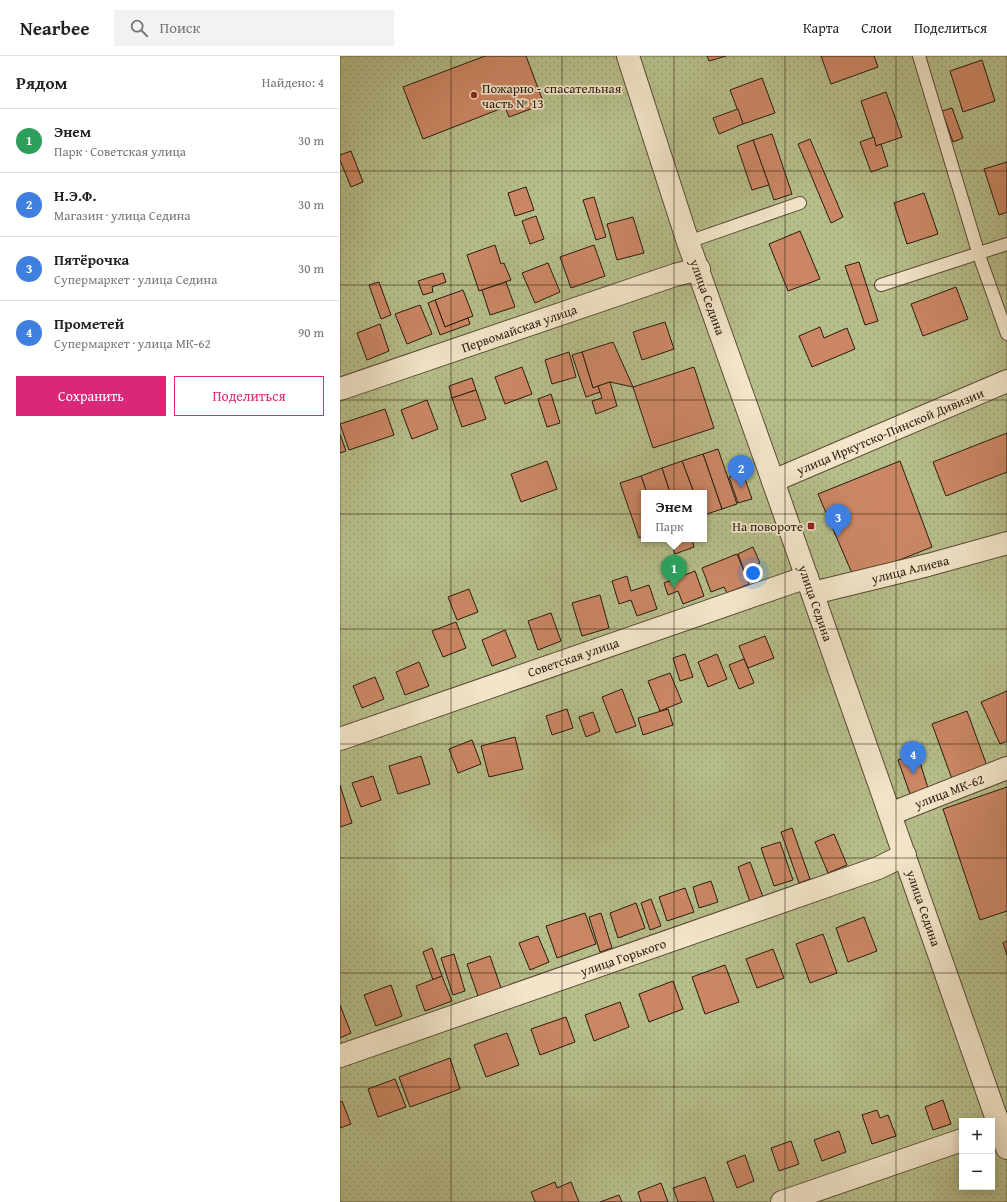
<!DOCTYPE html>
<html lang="ru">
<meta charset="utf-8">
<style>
:root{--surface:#fff;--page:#f2f2f2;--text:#222;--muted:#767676;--line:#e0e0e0;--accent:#db2777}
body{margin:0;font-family:"Gentium Book Plus",serif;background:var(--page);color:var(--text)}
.controls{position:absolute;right:12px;bottom:12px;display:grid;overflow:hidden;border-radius:0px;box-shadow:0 2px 10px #0003}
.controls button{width:36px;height:36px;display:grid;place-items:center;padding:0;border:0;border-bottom:1px solid var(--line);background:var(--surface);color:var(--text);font:20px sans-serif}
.you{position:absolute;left:413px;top:517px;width:14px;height:14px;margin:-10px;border:3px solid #fff;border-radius:50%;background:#1a73e8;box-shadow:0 0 0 6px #1a73e833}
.badge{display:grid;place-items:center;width:26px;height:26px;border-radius:50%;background:var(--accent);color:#fff;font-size:13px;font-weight:700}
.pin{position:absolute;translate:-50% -33px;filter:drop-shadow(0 1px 2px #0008)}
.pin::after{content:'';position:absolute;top:21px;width:14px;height:12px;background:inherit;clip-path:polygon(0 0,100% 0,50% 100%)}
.popup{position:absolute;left:301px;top:434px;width:66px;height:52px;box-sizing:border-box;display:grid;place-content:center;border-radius:0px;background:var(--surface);filter:drop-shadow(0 1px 3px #0005);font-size:13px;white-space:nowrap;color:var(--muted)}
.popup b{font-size:15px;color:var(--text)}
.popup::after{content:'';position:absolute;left:50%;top:100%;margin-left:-8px;border:8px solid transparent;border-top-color:var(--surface)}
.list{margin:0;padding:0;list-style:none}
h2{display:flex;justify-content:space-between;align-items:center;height:52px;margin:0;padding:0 16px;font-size:17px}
h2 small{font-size:13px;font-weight:400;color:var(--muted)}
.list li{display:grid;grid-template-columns:26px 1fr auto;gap:12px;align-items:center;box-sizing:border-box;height:64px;padding:0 16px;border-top:1px solid var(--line)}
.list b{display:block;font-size:15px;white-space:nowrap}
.list p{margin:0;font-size:13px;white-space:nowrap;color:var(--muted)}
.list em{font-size:13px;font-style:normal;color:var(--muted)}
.actions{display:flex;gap:8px;padding:12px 16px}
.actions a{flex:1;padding:9px 0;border:1px solid var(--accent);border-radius:0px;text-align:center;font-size:14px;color:var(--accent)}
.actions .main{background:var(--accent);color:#fff}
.icon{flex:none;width:22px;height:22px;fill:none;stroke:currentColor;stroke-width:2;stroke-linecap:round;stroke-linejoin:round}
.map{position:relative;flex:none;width:667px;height:1146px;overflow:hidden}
header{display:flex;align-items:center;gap:24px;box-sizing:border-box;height:56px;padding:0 20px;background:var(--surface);border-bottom:1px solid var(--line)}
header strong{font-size:19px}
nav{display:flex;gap:22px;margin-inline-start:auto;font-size:14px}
.search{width:280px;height:36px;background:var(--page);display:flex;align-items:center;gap:10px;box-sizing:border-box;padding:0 14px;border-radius:0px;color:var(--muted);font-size:15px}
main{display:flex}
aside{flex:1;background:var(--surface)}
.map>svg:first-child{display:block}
.grass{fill:url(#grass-dots);stroke:#706c4d;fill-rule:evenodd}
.building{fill:#cb8764;stroke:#2b1a10}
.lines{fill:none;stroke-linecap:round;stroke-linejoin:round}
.service-casing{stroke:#5b4937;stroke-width:14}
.minor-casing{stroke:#5b4937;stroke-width:24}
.tertiary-casing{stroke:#5b4937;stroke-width:24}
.service{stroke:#f2e5c9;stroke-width:12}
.minor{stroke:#f2e5c9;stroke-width:22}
.tertiary{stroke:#f2e5c9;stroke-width:22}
.grid{fill:none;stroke:#2b1a10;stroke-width:1;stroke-opacity:0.55}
.poi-dot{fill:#8f2418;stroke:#f2e5c9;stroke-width:1.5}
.labels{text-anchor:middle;stroke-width:3.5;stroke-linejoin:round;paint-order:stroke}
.poi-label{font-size:13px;fill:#2b1a10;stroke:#f2e5c9;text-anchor:start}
.street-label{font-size:13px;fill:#2b1a10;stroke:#f2e5c9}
</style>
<header>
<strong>Nearbee</strong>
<div class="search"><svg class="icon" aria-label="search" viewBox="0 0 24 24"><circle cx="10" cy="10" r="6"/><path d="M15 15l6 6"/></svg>Поиск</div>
<nav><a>Карта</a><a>Слои</a><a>Поделиться</a></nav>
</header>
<main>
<aside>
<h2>Рядом<small>Найдено: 4</small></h2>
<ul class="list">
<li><span class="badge" style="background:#2e9e5b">1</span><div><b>Энем</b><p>Парк · Советская улица</p></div><em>30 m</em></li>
<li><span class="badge" style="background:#3f7fe0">2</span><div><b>Н.Э.Ф.</b><p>Магазин · улица Седина</p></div><em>30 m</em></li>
<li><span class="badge" style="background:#3f7fe0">3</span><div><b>Пятёрочка</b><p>Супермаркет · улица Седина</p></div><em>30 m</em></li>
<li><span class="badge" style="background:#3f7fe0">4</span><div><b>Прометей</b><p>Супермаркет · улица МК-62</p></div><em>90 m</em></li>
</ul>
<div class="actions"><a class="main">Сохранить</a><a>Поделиться</a></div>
</aside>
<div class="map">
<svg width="667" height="1146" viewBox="0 0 667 1146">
<defs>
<pattern id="grass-dots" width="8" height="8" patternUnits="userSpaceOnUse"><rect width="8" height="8" fill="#b6be8a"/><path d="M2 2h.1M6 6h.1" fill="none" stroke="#9da376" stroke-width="1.8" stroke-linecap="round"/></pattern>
</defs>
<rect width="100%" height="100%" fill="#ebd7ac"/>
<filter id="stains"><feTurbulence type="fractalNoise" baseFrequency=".005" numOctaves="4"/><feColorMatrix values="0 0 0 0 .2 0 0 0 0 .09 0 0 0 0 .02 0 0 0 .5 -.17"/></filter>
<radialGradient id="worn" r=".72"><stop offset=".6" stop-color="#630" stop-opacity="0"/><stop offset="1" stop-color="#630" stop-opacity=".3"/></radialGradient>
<path class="grass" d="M0 0H667V1146H0ZM304 437H364V483H304ZM622 1065H652V1131H622Z"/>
<g class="building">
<path d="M145 0H186L204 48 169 61 165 51 83 83 63 31Z"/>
<path d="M367 0H386L369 5Z"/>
<path d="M481 0H534L538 11 491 28Z"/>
<path d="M642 4 655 45 623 56 610 15Z"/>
<path d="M422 22 435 57 403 68 390 34Z"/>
<path d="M546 36 562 81 536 90 521 45Z"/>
<path d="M612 52 623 82 613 86 602 55Z"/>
<path d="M398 53 403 68 379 78 373 62Z"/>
<path d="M432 78 452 138 434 144 413 84Z"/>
<path d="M534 81 536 90 541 88 548 110 531 116 520 86Z"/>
<path d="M470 83 503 161 491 167 458 88Z"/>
<path d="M413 84 429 129 412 134 397 90Z"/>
<path d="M11 95 23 126 11 131 0 104V99Z"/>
<path d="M667 106V156L659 159 644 113Z"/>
<path d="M186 131 194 154 175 160 168 137Z"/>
<path d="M584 137 598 178 567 188 554 147Z"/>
<path d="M254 141 266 181 256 184 243 144Z"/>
<path d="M196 160 204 183 190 188 182 165Z"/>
<path d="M293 161 304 197 277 204 267 168Z"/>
<path d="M460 175 480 223 448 235 429 188Z"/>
<path d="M155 189 161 208 164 207 171 224 139 235 127 199Z"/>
<path d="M254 189 265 220 231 232 220 201Z"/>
<path d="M519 206 538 265 525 269 505 210Z"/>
<path d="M208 207 220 236 195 247 182 217Z"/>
<path d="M103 217 106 226 92 231 93 236 83 239 78 225Z"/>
<path d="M39 226 51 259 41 263 29 229Z"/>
<path d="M166 226 175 251 150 259 142 234Z"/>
<path d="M616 231 628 263 583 280 571 248Z"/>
<path d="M123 234 133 260 105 271 95 244Z"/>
<path d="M95 244 105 271 128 262 130 268 100 279 88 247Z"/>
<path d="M80 249 92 278 67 288 55 258Z"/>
<path d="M325 266 334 293 302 304 293 276Z"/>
<path d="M40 268 49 295 27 304 17 277Z"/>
<path d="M480 271 484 282 507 272 515 293 472 311 459 280Z"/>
<path d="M273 286 293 331 270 326 253 332 242 296Z"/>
<path d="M229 296 236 321 212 328 205 304Z"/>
<path d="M242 296 253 332 258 330 260 336 246 341 232 299Z"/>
<path d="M182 311 192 338 165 348 155 321Z"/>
<path d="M354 311 374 372 313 392 293 331Z"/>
<path d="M132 322 136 334 112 342 109 330Z"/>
<path d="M270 326 277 350 256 358 252 345 262 342 258 330Z"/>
<path d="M136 334 146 363 122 371 112 342Z"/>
<path d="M211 338 220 367 207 371 198 343Z"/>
<path d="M87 344 98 373 72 383 61 354Z"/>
<path d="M45 353 54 379 9 394 0 368Z"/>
<path d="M667 377V416L606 440 593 406Z"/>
<path d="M0 378 6 395 0 397Z"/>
<path d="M378 393 397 448 382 453 363 398Z"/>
<path d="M363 398 382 453 364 459V437H354L342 405Z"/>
<path d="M207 405 217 433 181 446 171 418Z"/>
<path d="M342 405 354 437H330L322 412Z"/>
<path d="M560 405 592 491 514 522 478 438Z"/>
<path d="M322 412 330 437H307L301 420Z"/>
<path d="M403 417 412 443 398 447 389 421Z"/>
<path d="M301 420 307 437H304V480L299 482 280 427Z"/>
<path d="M330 483H352L354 491 335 498Z"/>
<path d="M413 491 420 507 404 514 398 498Z"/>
<path d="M397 498 409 528 387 537 384 531 371 536 362 512Z"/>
<path d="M355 515 364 540 343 548 338 535 328 539 324 527Z"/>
<path d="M287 520 291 535 309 529 317 553 297 560 291 544 279 548 272 525Z"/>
<path d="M129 533 138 556 117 564 108 541Z"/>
<path d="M260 539 269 572 242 580 232 547Z"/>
<path d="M211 557 221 585 198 594 188 565Z"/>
<path d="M116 566 126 592 103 601 92 575Z"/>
<path d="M165 574 176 601 152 610 142 584Z"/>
<path d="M425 580 434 602 408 612 399 590Z"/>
<path d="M345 598 353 621 340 625 333 602Z"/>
<path d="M377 598 387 623 368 631 358 606Z"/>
<path d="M404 603 414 627 399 633 389 609Z"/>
<path d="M79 606 89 630 65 639 56 616Z"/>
<path d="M330 617 342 646 320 655 308 625Z"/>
<path d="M35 621 44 643 22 652 13 630Z"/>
<path d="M282 633 296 670 276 677 262 641Z"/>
<path d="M667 635V685L660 688 641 646Z"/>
<path d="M227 653 233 672 212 679 206 660Z"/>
<path d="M328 653 333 669 303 679 298 662Z"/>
<path d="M627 655 647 710 612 723 592 668Z"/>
<path d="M253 656 260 675 246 681 239 661Z"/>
<path d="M175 681 183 713 149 721 141 690Z"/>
<path d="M132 684 141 708 118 717 109 693Z"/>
<path d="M577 697 588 732 570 738 558 704Z"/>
<path d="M81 700 90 728 58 738 49 710Z"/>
<path d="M33 720 41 744 21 751 12 727Z"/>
<path d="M0 729 12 767 0 771Z"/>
<path d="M667 731V855L640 864 603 753Z"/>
<path d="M452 772 470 823 459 827 441 776Z"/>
<path d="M494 778 507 809 488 817 475 786Z"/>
<path d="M440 786 453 824 434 830 421 792Z"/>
<path d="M410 806 423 841 410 846 398 811Z"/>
<path d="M371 825 378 846 359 852 353 831Z"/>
<path d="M345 832 354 856 327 865 319 841Z"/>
<path d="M311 843 321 870 310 874 301 847Z"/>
<path d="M296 847 305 872 278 882 270 857Z"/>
<path d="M245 857 256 888 217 902 206 870Z"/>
<path d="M261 857 272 892 260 896 249 861Z"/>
<path d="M524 861 537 895 508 906 496 872Z"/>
<path d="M483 878 497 917 470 927 456 888Z"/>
<path d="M198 880 209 906 190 914 179 887Z"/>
<path d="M667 885V899L663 887Z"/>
<path d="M92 892 102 920 93 924 83 896Z"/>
<path d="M433 893 444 922 417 932 406 903Z"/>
<path d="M114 898 125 935 113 939 101 902Z"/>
<path d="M150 900 161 932 138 940 127 908Z"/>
<path d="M385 909 399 946 365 958 352 921Z"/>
<path d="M102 920 112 945 85 955 76 930Z"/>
<path d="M333 925 343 953 309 966 299 938Z"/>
<path d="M51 929 62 960 36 970 24 939Z"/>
<path d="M280 946 289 971 254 985 245 959Z"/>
<path d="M0 949 11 977 0 982Z"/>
<path d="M226 961 235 986 200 999 191 973Z"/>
<path d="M167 977 179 1009 146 1021 134 989Z"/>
<path d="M110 1002 120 1033 70 1051 59 1021Z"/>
<path d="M55 1023 66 1051 38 1061 28 1033Z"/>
<path d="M603 1044 611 1068 593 1074 585 1051Z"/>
<path d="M2 1045 11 1068 0 1072V1046Z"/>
<path d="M537 1054 540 1062 548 1059 556 1080 532 1088 522 1059Z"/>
<path d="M499 1075 506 1096 482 1105 474 1084Z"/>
<path d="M451 1085 459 1108 439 1115 431 1092Z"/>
<path d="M405 1099 414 1125 397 1132 387 1106Z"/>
<path d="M365 1121 374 1146H338L333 1132Z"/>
<path d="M215 1126 217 1132 231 1126 239 1146H195L191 1136Z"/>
<path d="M321 1127 328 1146H301L298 1136Z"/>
<path d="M279 1139 282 1146H260Z"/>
</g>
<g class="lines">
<defs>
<g id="service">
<path d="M579 0 639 199 667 278"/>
<path d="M348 186 460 147"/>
<path d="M541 229 667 188"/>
</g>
<g id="minor">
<path d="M288 0 348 186 433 425"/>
<path d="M0 333 335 219 359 213"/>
<path d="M473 537 588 509 667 487"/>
<path d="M0 683 467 521"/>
<path d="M550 758 667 712"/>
<path d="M0 1000 538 812 565 799"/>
<path d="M442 1146 622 1084"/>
</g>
<path id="tertiary" d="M667 325 433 425 667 1092"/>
</defs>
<use href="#service" class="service-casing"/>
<use href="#minor" class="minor-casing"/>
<use href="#tertiary" class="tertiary-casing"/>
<use href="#service" class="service"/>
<use href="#minor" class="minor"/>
<use href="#tertiary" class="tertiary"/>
</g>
<path class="grid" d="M111 0V1146M222 0V1146M334 0V1146M445 0V1146M556 0V1146M0 115H667M0 229H667M0 344H667M0 458H667M0 573H667M0 688H667M0 802H667M0 917H667M0 1031H667"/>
<g class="poi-dot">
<circle cx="134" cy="39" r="4"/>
<rect x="467" y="466" width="8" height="8" rx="2"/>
</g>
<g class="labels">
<g class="poi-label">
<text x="142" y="37">Пожарно - спасательная<tspan x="142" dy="15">часть № 13</tspan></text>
<text x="463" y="475" text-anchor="end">На повороте</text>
</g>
<g class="street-label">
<text transform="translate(368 241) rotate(70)" y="5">улица Седина</text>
<text transform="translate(179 272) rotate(-19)" y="5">Первомайская улица</text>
<text transform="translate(550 375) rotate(-23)" y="5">улица Иркутско-Пинской Дивизии</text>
<text transform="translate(570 513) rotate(-14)" y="5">улица Алиева</text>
<text transform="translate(476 547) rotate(71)" y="5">улица Седина</text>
<text transform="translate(233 601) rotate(-19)" y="5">Советская улица</text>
<text transform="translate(609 735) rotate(-21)" y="5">улица МК-62</text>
<text transform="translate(584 852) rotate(71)" y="5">улица Седина</text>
<text transform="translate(283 901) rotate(-19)" y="5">улица Горького</text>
</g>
</g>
<rect width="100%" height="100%" filter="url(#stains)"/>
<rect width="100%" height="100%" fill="url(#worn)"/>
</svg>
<div class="controls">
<button>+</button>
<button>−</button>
</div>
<div class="you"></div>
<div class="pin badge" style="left:334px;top:532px;background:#2e9e5b">1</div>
<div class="popup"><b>Энем</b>Парк</div>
<div class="pin badge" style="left:401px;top:432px;background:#3f7fe0">2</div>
<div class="pin badge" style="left:498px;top:481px;background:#3f7fe0">3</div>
<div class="pin badge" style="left:573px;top:718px;background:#3f7fe0">4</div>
</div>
</main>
